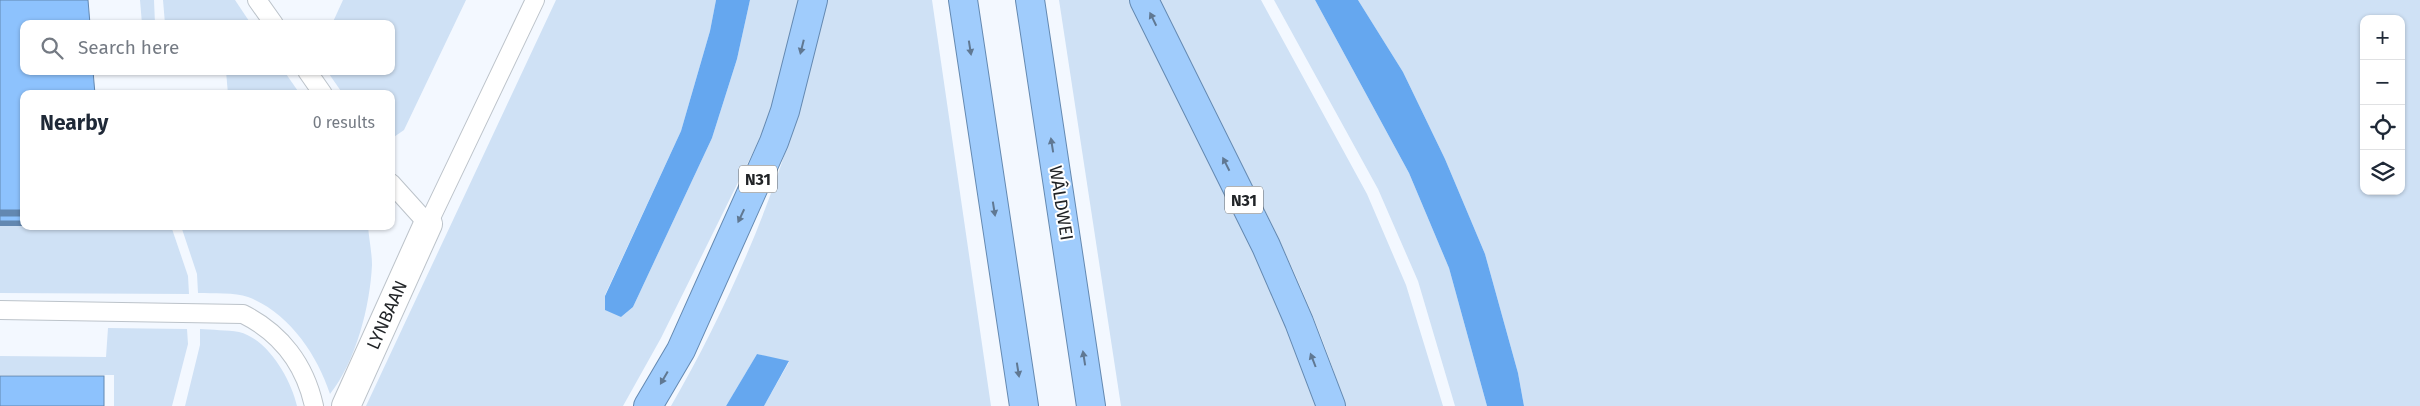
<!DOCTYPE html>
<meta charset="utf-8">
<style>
:root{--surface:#fff;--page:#f2f2f3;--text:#1f2937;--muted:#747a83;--line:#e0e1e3}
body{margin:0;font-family:"Fira Sans",sans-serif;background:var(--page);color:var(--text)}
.controls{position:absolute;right:15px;top:15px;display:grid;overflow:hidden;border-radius:10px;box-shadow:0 1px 4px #0004}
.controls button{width:45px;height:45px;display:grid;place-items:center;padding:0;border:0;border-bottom:1px solid var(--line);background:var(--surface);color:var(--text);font:25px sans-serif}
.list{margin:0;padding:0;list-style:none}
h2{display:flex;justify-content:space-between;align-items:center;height:65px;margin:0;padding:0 20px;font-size:21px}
h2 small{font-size:16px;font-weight:400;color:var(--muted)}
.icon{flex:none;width:28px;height:28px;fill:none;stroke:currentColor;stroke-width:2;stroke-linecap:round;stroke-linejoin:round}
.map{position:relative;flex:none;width:2420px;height:406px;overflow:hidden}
.search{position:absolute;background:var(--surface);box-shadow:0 1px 4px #0004;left:20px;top:20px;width:375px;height:55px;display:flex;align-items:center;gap:12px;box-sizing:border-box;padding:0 18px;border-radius:10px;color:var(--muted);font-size:19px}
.panel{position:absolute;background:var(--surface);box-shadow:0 1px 4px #0004;left:20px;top:90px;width:375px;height:140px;border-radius:10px}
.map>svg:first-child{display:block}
.green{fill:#cfe1f5;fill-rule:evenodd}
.water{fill:#65a7ef}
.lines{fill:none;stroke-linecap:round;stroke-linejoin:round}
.service-casing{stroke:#bcc3ca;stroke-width:20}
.minor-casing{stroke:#bcc3ca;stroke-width:30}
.trunk-casing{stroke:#6489b1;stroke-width:30}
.service{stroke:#fff;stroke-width:18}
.minor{stroke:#fff;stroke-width:28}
.trunk{stroke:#a0ccfc;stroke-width:28}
.shaded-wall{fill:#6388b1}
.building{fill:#8dc2fd;stroke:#6388b1}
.oneway{fill:#607892}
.labels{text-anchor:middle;stroke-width:4;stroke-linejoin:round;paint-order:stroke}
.shield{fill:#fff;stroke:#646668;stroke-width:1}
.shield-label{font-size:16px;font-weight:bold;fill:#212427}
.street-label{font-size:18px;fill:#212427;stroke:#fff}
</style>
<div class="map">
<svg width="2420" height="406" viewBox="0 0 2420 406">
<rect width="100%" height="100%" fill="#f3f8ff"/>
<g class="green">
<path d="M140 0H154L155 24H142Z"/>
<path d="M163 0H235L251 24H165Z"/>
<path d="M343 0H466L404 130 391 139V94H343L327 71H391V24H332Z"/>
<path d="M556 0H716L710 31 681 131 605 295 621 317 633 307 712 138 737 59 750 0H800L775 103 763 132 661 338 623 406H366Z"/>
<path d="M823 0H932L991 406H764L789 362 757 354 726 406H671C729 306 780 187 808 74 814 50 818 25 823 0Z"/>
<path d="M1059 0H1132L1255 250 1319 406H1121Z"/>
<path d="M1159 0H1261L1367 194 1406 285 1443 406H1345C1302 263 1222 134 1159 0Z"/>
<path d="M1274 0H1315L1409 173 1449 268 1487 406H1455L1418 281 1378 189Z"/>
<path d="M1358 0H2420V406H1524L1518 373 1485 254 1445 159 1403 72ZM2364 19H2401V191H2364Z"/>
<path d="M226 71H284L300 94H228Z"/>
<path d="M0 223H24V226H171L188 276 189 294 0 293Z"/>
<path d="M181 226H368C369 239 372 253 372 265 370 306 356 361 330 394 317 354 288 312 248 297 235 292 213 294 198 293L197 274Z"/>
<path d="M108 328 187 329 188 344 172 406H114V375H0V356L106 357Z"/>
<path d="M200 329C212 330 227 330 239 332 268 339 291 379 297 406H185L200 345Z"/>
</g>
<g class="water">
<path d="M716 0H750L737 59 712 138 633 307 621 317 605 310V296L681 131 710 31Z"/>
<path d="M1315 0H1358L1403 72 1445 159 1485 254 1518 373 1524 406H1487L1449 268 1409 173Z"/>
<path d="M757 354 789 361 764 406H726Z"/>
</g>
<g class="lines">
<defs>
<g id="service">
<path d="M257 0 274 24"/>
<path d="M307 71 323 94"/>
<path d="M391 183 428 224 535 0"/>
<path d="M0 310 243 314C281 333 305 365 314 406"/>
</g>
<path id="minor" d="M346 406 428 224"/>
<g id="trunk">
<path d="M963 0 1024 406"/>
<path d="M1030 0 1091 406"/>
<path d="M1144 0 1266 246 1299 322 1331 406"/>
<path d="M648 406 681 350 774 142 785 111 813 0"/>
</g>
</defs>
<use href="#service" class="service-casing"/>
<use href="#minor" class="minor-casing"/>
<use href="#trunk" class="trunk-casing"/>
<use href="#service" class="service"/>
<use href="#minor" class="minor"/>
<use href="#trunk" class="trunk"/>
</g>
<g class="shaded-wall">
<rect x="0" y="210" width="24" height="11"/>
<rect x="0" y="221" width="24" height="5"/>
</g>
<g class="building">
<path d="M0 0H88L90 24H24V71H93L95 94H24V210H0Z"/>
<rect x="0" y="216" width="24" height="5"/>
<rect x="0" y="376" width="104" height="30"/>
</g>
<defs><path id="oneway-solid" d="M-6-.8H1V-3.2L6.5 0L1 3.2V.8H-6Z" transform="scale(1.25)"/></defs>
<g class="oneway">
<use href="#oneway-solid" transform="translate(1153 19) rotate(-116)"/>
<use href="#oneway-solid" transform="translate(802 47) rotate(104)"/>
<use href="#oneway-solid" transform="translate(970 48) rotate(81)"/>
<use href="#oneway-solid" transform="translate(1052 145) rotate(-99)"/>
<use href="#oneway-solid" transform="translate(1226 164) rotate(-117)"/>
<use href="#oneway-solid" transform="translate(994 209) rotate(81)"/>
<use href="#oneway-solid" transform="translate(741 216) rotate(115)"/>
<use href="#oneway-solid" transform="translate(1084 358) rotate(-99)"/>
<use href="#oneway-solid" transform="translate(1313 360) rotate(-111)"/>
<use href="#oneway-solid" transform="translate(1018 370) rotate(81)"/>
<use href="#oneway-solid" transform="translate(664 378) rotate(120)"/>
</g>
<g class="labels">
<g class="shield">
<rect x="739" y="165.5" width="38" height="27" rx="4"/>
<rect x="1225" y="186.5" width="38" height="27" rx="4"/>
</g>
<g class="shield-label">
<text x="758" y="185">N31</text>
<text x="1244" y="206">N31</text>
</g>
<g class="street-label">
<text transform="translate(1061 203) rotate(81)" y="6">WÂLDWEI</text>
<text transform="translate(387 315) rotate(-66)" y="6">LYNBAAN</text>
</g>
</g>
</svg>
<div class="controls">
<button>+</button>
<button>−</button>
<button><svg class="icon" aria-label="locate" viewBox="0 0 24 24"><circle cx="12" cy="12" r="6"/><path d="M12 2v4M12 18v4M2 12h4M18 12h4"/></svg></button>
<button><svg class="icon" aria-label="layers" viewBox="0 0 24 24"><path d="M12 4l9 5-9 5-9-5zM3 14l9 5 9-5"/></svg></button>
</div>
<div class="search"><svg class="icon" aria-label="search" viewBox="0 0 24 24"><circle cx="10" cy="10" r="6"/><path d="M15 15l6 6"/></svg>Search here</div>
<section class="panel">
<h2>Nearby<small>0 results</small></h2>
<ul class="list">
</ul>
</section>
</div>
